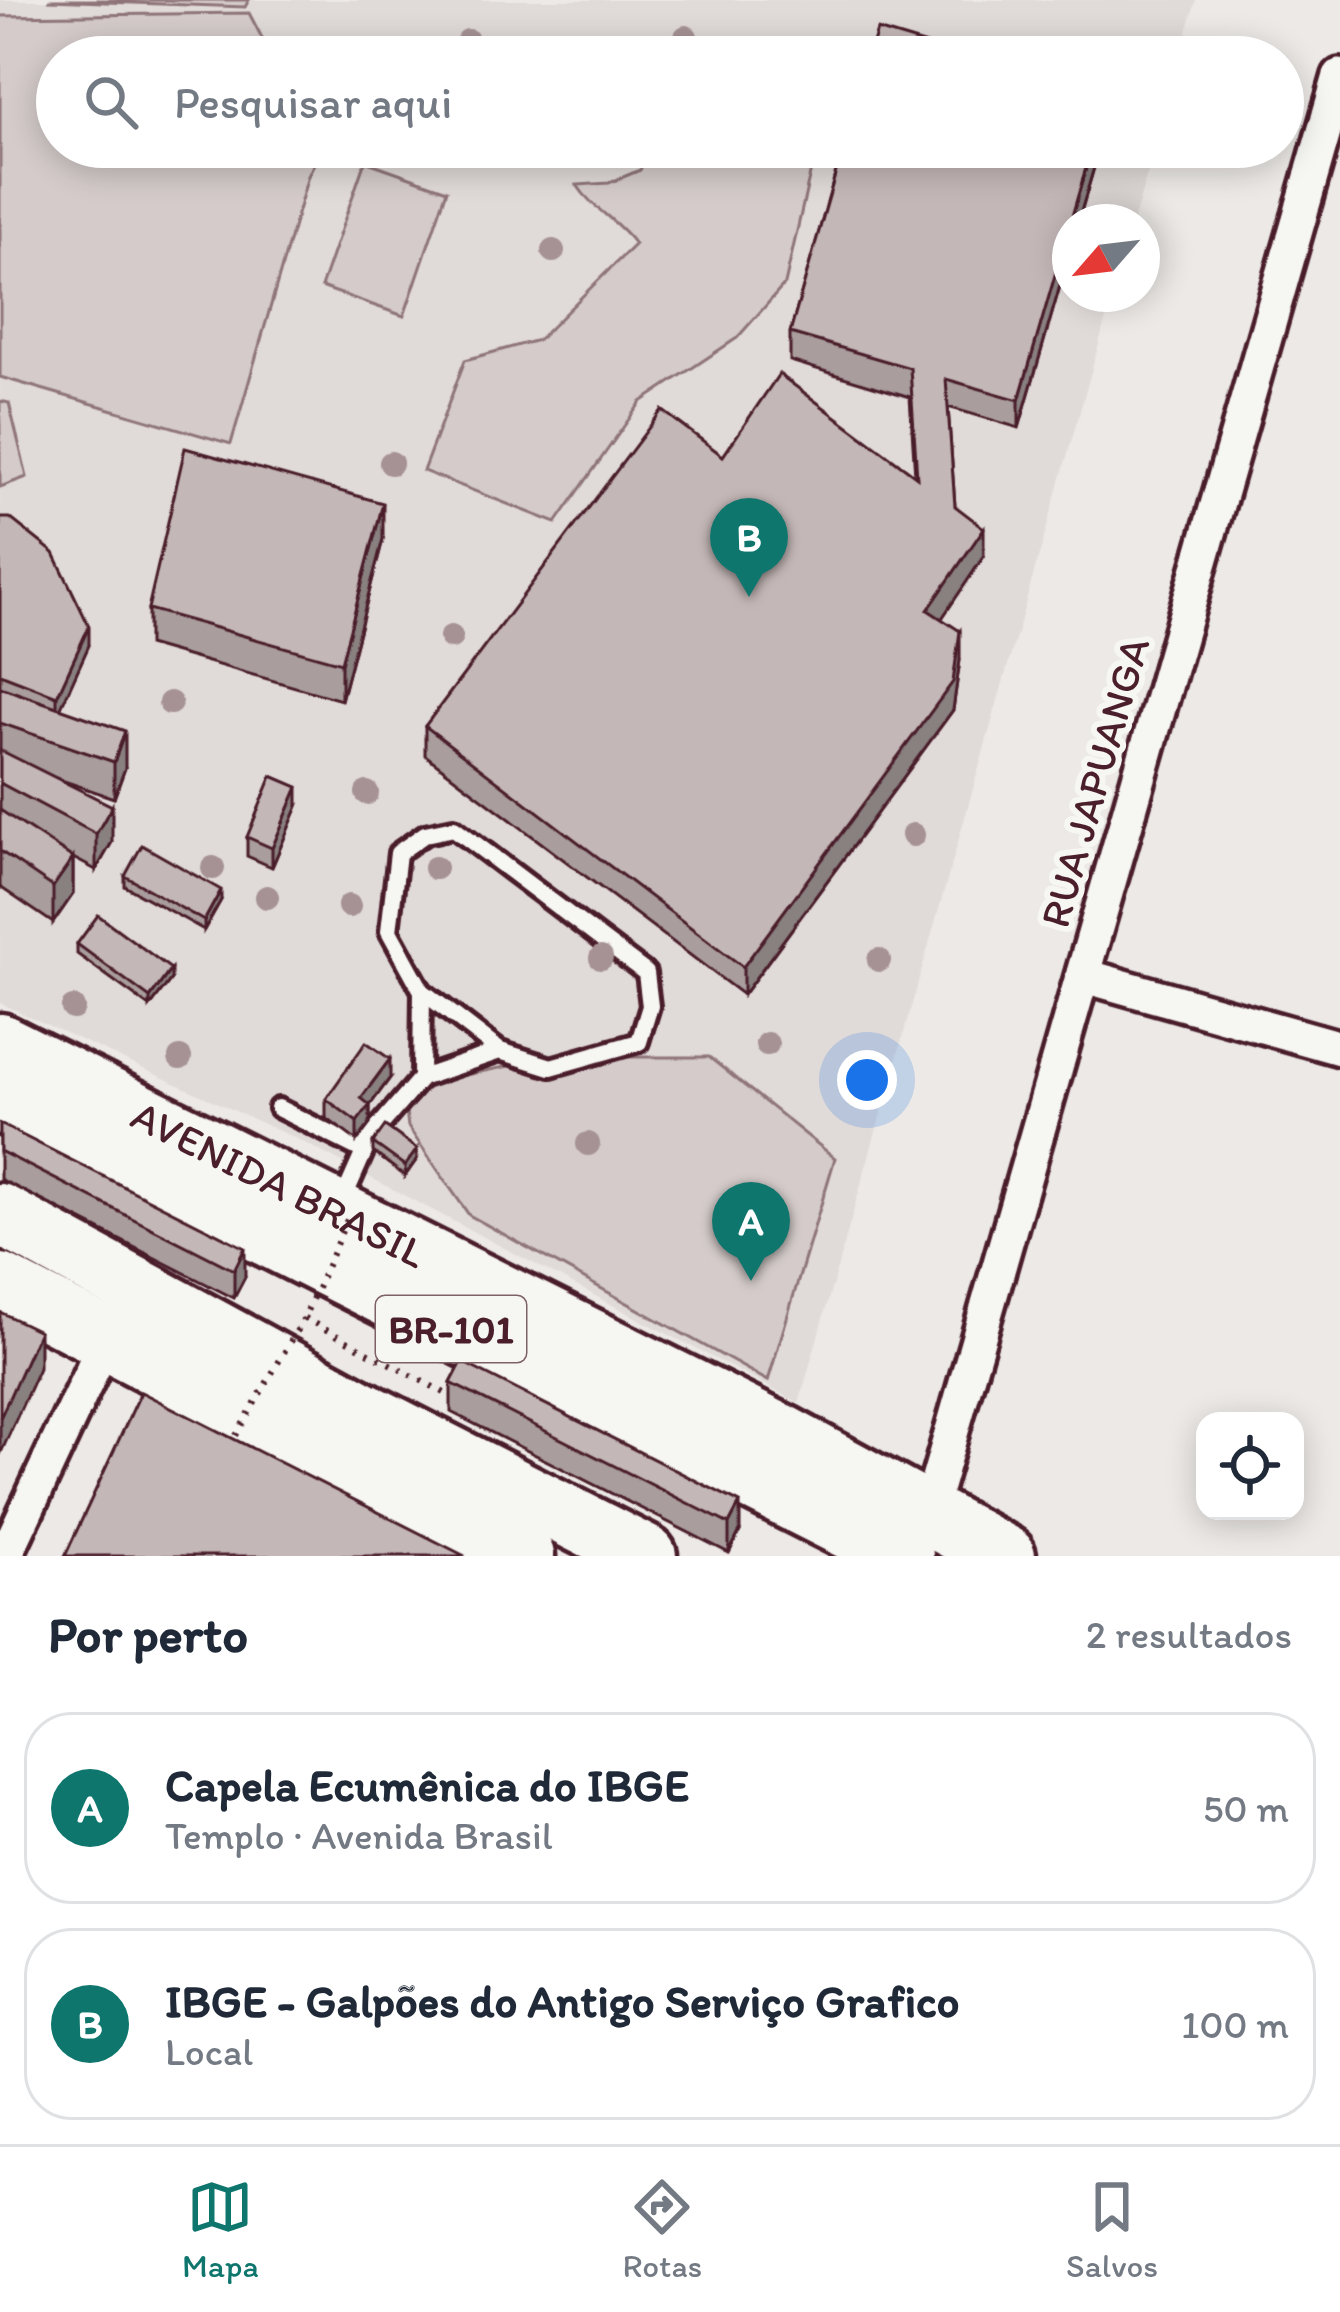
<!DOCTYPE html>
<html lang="pt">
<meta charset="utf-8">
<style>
:root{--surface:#fff;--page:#f6f6f7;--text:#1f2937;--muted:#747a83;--line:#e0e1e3;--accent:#0f766e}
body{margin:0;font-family:Itim,sans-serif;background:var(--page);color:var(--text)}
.controls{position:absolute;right:36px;bottom:36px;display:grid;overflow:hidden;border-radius:24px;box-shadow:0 6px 30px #0003}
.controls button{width:108px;height:108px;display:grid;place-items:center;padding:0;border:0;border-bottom:3px solid var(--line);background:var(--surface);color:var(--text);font:60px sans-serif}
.compass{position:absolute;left:1052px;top:204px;width:108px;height:108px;border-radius:50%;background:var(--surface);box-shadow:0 6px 30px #0003;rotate:242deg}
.you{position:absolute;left:867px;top:1080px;width:42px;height:42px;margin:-30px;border:9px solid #fff;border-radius:50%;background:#1a73e8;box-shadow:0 0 0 18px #1a73e833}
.badge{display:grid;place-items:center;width:78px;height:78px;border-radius:50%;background:var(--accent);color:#fff;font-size:39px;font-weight:700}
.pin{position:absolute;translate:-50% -99px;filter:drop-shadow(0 3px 6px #0008)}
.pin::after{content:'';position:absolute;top:63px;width:42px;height:36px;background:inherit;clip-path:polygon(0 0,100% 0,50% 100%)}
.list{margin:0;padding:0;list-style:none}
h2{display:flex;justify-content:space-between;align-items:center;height:156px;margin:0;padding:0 48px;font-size:51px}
h2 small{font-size:39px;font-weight:400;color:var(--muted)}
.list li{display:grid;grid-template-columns:78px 1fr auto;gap:36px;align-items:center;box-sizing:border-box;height:192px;margin:0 24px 24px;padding:0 24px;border:3px solid var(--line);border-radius:48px}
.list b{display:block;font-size:45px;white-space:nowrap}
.list p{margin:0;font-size:39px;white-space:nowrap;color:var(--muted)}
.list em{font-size:39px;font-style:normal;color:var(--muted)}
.icon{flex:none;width:66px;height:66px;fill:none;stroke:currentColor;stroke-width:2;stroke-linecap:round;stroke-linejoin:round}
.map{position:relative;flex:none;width:1340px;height:1556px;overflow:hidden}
.search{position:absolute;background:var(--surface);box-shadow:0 6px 30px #0003;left:36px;right:36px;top:36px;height:132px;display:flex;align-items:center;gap:30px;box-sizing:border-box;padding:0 42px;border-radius:66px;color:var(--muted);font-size:45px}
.sheet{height:588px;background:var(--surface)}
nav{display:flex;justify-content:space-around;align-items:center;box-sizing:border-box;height:168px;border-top:3px solid var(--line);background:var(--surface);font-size:33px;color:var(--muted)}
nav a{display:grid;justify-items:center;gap:6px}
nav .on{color:var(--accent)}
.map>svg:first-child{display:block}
.built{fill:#e0dad8}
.green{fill:#d4cbca;stroke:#8f757a;stroke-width:3}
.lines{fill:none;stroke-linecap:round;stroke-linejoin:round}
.lane-casing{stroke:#4a1f2b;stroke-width:26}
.street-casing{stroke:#4a1f2b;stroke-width:42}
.highway-casing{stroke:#4a1f2b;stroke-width:69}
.path{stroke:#4a1f2b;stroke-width:6;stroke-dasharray:3 9;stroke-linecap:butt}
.lane{stroke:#f6f6f2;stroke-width:16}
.street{stroke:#f6f6f2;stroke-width:33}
.highway{stroke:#f6f6f2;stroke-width:60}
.path-bridge{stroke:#4a1f2b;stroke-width:6;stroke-dasharray:3 9;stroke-linecap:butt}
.tree{fill:#a69295}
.wall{fill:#a99d9d;stroke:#4a1f2b;stroke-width:3}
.shaded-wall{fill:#898080;stroke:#4a1f2b;stroke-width:3}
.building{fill:#c4b7b7;stroke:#4a1f2b;stroke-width:3}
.labels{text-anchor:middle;stroke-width:12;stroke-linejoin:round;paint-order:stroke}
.shield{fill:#f6f6f2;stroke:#7e6067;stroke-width:3}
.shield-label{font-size:39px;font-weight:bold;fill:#4a1f2b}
.street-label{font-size:42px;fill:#4a1f2b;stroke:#f6f6f2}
</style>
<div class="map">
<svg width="1340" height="1556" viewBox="0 0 1340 1556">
<rect width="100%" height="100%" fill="#ece9e6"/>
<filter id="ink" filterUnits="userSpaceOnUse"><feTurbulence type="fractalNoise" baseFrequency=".00833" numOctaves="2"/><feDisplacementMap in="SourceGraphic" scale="24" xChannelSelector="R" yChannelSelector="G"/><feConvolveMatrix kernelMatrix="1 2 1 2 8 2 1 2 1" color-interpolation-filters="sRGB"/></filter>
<g filter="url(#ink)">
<path class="built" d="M0 0H1196L1180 57H57V147H1155L1133 222H1070V294H1113L799 1403 301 1141 0 1003Z"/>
<g class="green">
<path d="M48 0H249L245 7Z"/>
<path d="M249 13 272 57H57V147L321 149 308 176 231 444 0 377V16Z"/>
<path d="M650 147H816L785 284 737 338 641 402 556 523 423 471 465 360 538 340 635 244C618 220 593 210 577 185L609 183 640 170Z"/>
<path d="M365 161 447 190 404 316 321 287Z"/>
<path d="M0 401 9 403 27 477 0 487Z"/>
<path d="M553 1057H709L835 1158 768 1381 469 1215 408 1127 404 1096 446 1079Z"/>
</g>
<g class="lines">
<defs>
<g id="lane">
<path d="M454 828 646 973 650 1006 639 1042 551 1067 500 1051 422 991 389 931 398 853 425 834Z"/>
<path d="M421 1078 422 991"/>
<path d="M278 1108 364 1151"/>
<path d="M341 1204 371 1136 421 1078 500 1051"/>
</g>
<g id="street">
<path d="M1085 976 1340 1048"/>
<path d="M929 1511 1340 76"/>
<path d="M5 1556 106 1340"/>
</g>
<g id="highway">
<path id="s1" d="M0 1044 784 1436 1005 1556"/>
<path d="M0 1101 903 1556"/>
<path d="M0 1214 373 1417 646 1556"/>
<path d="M0 1284 524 1556"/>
</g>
</defs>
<use href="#lane" class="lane-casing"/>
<use href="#street" class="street-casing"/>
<use href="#highway" class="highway-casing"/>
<path class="path" d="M304 1318 454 1398"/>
<use href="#lane" class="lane"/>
<use href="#street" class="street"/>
<use href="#highway" class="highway"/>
<path class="path-bridge" d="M230 1446 304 1318 349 1215"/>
</g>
<g class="tree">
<circle cx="686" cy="37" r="12"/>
<circle cx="468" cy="41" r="12"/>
<circle cx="553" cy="251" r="12"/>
<circle cx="391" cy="463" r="12"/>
<circle cx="451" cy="637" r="12"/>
<circle cx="170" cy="703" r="12"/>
<circle cx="367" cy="793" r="12"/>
<circle cx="913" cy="835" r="12"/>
<circle cx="213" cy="868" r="12"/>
<circle cx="435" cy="868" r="12"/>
<circle cx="267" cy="897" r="12"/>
<circle cx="349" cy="906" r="12"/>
<circle cx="601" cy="958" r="12"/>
<circle cx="879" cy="960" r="12"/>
<circle cx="73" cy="1008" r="12"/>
<circle cx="767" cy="1044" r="12"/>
<circle cx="180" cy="1058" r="12"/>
<circle cx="588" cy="1144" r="12"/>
</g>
<g class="wall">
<path d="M843 147H1100L1078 222H1070V251L1019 428 948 407 955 506 984 556 941 619 960 660 953 710 743 995 425 755V726L723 456 915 476 910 397 790 361V333Z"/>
<path d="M0 518 89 645 60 708 125 768 114 798 58 779 112 842 96 870 73 858V894L53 923 0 887Z"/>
<path d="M383 539 341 700 148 645V609Z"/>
<path d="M298 806 272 867 247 856V837Z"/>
<path d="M125 876 221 900 204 930 125 886Z"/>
<path d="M77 944 171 979 150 1007 77 954Z"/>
<path d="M390 1078 370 1105V1124L357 1141 326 1118V1099Z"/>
<path d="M0 1124 245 1277 234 1298 0 1179Z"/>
<path d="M373 1143 417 1159 405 1176 373 1152Z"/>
<path d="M462 1362 740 1531 729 1553 451 1412V1383Z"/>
</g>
<g class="shaded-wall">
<path d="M1092 147H1100L1078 222H1070Z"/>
<path d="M1070 222V251L1019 428V400Z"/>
<path d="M383 503V539L341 700V663Z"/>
<path d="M984 528V556L928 639V610Z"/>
<path d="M89 626V645L57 716V696Z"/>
<path d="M960 631V660L953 710 743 995V967Z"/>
<path d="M125 731V768L114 798V762Z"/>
<path d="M298 787V806L272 867V848Z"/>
<path d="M112 806V842L96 870V834Z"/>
<path d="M73 858V894L53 923V887Z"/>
<path d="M221 890V900L204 930V921Z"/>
<path d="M171 969V979L150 1007V998Z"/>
<path d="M390 1059V1078L370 1105V1124L357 1141V1122L361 1098Z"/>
<path d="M417 1149V1159L405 1176V1166Z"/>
<path d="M245 1248V1277L234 1298V1270Z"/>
<path d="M39 1331V1368L0 1455V1418Z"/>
<path d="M740 1503V1531L729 1553V1524Z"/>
</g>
<g class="building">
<path d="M877 30 967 57H869Z"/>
<path d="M843 147H1092L1019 400 946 379 955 506 984 528 928 610 960 631 953 682 743 967 425 726 662 410 723 456 779 374 917 477 910 368 790 333Z"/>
<path d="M185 448 383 503 341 663 148 609Z"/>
<path d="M0 518H10L54 553 89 626 57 696 0 674Z"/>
<path d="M0 687 125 731 114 762 0 723Z"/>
<path d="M0 750 112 806 96 834 0 783Z"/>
<path d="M272 776 298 787 272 848 247 837Z"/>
<path d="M0 810 73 858 53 887 0 851Z"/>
<path d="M142 845 221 890 204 921 125 876Z"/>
<path d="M98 915 171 969 150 998 77 944Z"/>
<path d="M366 1042 390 1059 361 1098 370 1105 357 1122 326 1099Z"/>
<path d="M0 1124 245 1248 234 1270 0 1151Z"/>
<path d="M385 1126 417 1149 405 1166 373 1143Z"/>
<path d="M0 1312 39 1331 0 1418Z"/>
<path d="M462 1362 740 1503 729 1524 451 1383Z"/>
<path d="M141 1392 465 1556H65Z"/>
</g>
</g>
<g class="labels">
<rect class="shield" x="376" y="1296" width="150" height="66" rx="9"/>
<g class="shield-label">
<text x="451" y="1343">BR-101</text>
</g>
<g class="street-label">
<text transform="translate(1094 782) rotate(-74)" y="15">RUA JAPUANGA</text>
<text dy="15" stroke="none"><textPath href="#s1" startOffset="312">AVENIDA BRASIL</textPath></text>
</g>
</g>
</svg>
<div class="controls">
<button><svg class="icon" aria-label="locate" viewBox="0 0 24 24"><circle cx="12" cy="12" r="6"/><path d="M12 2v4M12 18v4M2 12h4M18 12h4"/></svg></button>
</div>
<svg class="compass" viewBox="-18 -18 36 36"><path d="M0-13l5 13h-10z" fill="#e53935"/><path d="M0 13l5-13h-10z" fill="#747a83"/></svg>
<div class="you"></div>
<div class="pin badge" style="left:751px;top:1281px">A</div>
<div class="pin badge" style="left:749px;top:597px">B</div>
<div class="search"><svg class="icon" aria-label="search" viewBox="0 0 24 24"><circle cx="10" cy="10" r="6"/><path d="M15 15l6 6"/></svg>Pesquisar aqui</div>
</div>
<section class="sheet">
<h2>Por perto<small>2 resultados</small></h2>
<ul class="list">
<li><span class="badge">A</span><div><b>Capela Ecumênica do IBGE</b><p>Templo · Avenida Brasil</p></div><em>50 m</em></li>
<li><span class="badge">B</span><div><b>IBGE - Galpões do Antigo Serviço Grafico</b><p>Local</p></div><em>100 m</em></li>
</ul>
</section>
<nav>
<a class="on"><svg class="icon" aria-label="map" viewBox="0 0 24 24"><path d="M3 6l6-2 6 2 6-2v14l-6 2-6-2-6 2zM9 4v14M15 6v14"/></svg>Mapa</a>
<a><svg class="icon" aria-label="directions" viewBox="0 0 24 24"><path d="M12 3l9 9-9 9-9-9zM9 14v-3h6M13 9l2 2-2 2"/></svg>Rotas</a>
<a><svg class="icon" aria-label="saved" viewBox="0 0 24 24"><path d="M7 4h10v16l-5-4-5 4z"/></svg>Salvos</a>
</nav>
